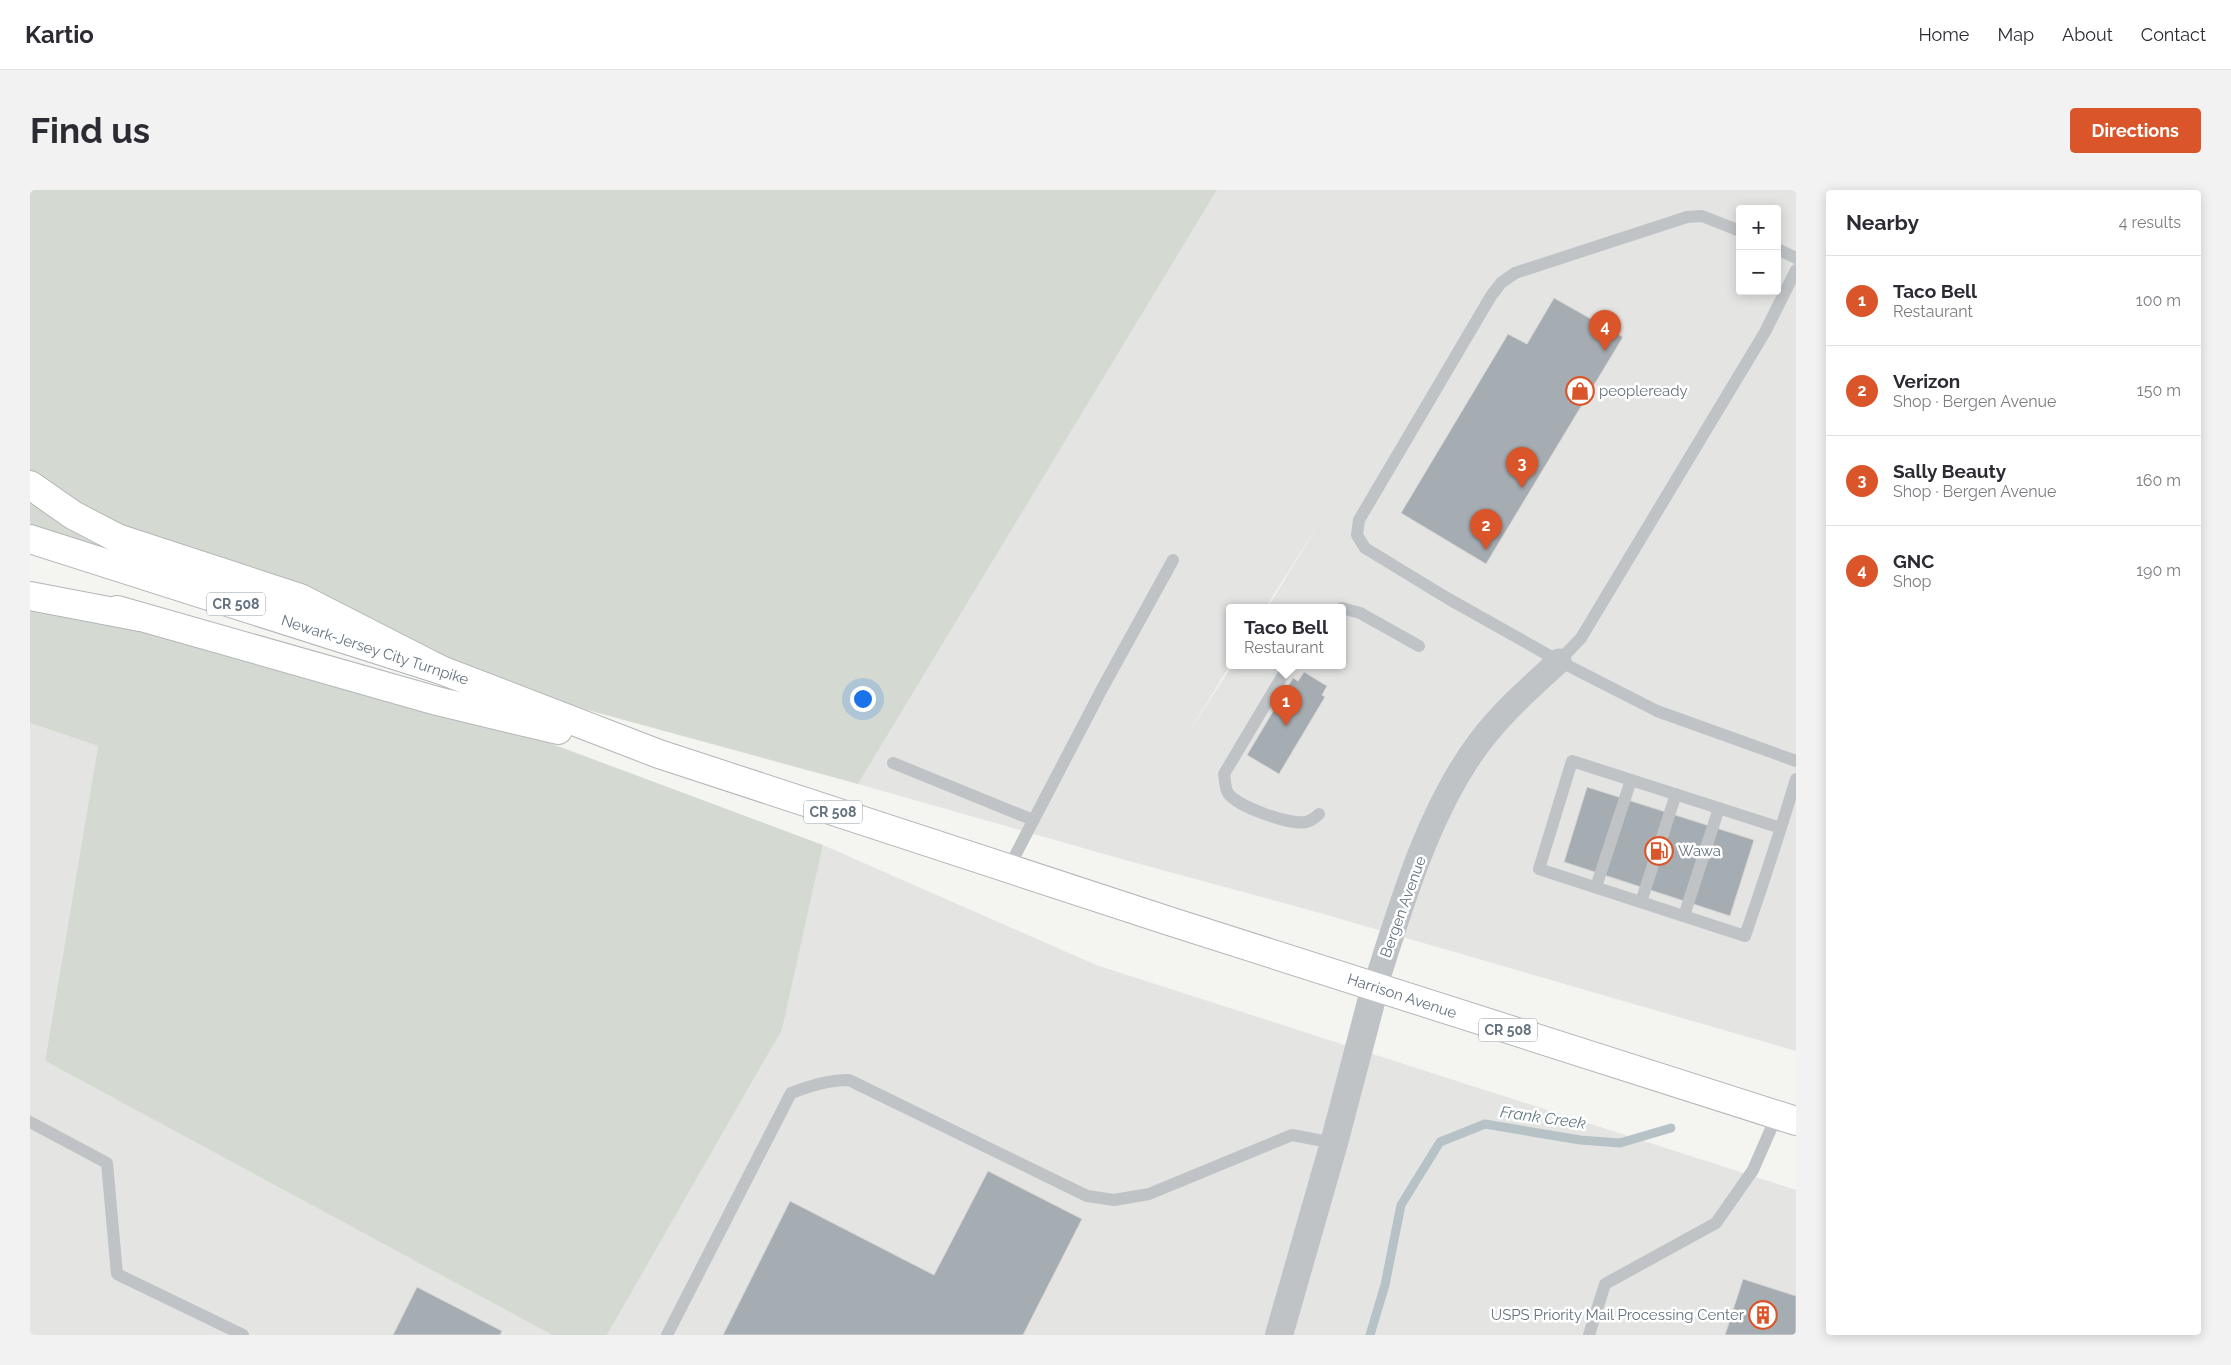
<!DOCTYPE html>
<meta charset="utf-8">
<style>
:root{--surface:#fff;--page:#f2f2f3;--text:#2b2b33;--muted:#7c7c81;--line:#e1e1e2;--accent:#da562a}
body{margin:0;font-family:Raleway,sans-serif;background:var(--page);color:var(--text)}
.controls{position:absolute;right:15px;top:15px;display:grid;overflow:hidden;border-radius:5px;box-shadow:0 2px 12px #0003}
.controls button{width:45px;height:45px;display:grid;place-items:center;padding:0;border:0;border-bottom:1px solid var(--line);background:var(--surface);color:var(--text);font:25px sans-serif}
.you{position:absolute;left:832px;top:508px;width:18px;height:18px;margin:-12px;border:4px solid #fff;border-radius:50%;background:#1a73e8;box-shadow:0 0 0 8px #1a73e833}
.badge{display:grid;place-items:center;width:32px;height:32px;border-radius:50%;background:var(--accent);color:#fff;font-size:16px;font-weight:700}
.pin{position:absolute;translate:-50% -41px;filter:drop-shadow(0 1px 2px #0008)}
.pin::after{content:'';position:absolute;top:26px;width:18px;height:15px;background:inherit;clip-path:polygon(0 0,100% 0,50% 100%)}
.popup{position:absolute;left:1196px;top:414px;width:120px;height:65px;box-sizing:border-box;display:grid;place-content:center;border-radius:5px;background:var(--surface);filter:drop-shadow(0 1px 4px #0005);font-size:16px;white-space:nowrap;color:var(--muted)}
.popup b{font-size:19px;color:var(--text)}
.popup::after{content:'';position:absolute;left:50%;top:100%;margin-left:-10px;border:10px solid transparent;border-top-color:var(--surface)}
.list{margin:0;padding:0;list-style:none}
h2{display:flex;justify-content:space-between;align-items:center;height:65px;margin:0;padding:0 20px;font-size:21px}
h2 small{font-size:16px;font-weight:400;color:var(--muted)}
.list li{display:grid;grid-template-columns:32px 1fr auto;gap:15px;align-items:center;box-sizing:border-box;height:90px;padding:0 20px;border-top:1px solid var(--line)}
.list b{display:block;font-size:19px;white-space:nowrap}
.list p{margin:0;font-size:16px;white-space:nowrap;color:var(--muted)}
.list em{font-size:16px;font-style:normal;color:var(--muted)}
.map{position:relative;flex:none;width:1766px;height:1145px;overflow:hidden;border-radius:5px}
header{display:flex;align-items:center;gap:30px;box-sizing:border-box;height:70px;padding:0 25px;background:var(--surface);border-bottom:1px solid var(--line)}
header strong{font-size:24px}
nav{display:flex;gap:28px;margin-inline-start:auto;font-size:18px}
.intro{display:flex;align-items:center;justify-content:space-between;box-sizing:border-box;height:120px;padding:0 30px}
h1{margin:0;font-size:35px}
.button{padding:12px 22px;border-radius:5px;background:var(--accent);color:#fff;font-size:18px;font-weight:700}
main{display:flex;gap:30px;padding:0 30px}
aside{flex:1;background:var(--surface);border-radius:5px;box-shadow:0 2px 12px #0003}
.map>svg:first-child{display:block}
.built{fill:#e4e5e3;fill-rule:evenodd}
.green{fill:#d4dad1}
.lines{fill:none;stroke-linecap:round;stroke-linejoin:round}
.stream{stroke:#b6c2c6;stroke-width:9}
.building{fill:#a6adb2;stroke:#d5d5d3}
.primary-casing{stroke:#b2b6b9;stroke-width:30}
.motorway-casing{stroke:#b2b5b8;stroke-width:30}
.service{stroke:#bfc3c6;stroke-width:12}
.minor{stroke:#bfc3c6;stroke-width:25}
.tertiary{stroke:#bfc3c6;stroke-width:28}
.primary{stroke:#fff;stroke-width:28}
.motorway{stroke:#fff;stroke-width:28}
.labels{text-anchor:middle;stroke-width:5;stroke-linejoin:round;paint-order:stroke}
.shield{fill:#fff;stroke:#929da5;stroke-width:1}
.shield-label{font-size:14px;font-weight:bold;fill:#64737f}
.poi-label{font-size:15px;fill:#64737f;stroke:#fff;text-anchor:start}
.street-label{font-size:15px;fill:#64737f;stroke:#fff}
.water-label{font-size:16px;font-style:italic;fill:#647a84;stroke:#fff}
</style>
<header>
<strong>Kartio</strong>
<nav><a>Home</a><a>Map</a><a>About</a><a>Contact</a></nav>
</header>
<div class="intro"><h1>Find us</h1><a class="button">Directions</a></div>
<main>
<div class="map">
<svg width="1766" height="1145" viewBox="0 0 1766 1145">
<rect width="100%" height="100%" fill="#f4f4f0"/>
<g class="built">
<path d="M1187 0H1766V861L1283 721 1099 671 828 594ZM1710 19H1747V101H1710ZM1291 330 1238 417H1312V475H1202L1157 546 1200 475V417H1236Z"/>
<path d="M0 533 68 556 15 871 522 1145H0Z"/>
<path d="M793 655 1066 775 1766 1000V1145H577L752 840Z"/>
</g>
<g class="green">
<path d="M0 0H1187L828 594 411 480 0 349Z"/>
<path d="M0 406 407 511 793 655 752 840 577 1145H522L15 871 68 556 0 533Z"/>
</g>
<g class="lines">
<path class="stream" d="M1340 1145 1355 1095 1371 1015 1410 952 1455 934 1550 950 1590 953 1641 938"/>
</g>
<g class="building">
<path d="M1524 108 1593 147 1456 374 1371 323 1478 144 1497 154Z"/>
<path d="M1274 482 1297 496 1292 505 1295 507 1249 584 1217 565 1263 488 1268 491Z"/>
<path d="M1557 597 1724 650 1700 726 1534 672Z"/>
<path d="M958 981 1052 1029 993 1145H693L760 1011 904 1085Z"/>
<path d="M1713 1089 1766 1106V1145H1695Z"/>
<path d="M387 1097 472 1141 470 1145H363Z"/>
</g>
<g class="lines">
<defs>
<g id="primary">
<path d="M0 349 411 480 629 564 1139 731 1766 931"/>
<path d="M87 420 407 511 528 540"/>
</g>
<g id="motorway">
<path d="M0 295 43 325 87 348 270 408 411 480"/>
<path d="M0 406 110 427"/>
</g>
</defs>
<use href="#primary" class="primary-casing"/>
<use href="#motorway" class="motorway-casing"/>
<g class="service">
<path d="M1710 41 1672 26 1657 27 1485 83 1471 93 1461 106 1329 330 1327 345 1335 358 1417 408 1529 471 1627 521 1766 571"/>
<path d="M1747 59 1766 68"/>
<path d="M1312 418 1330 423 1389 456"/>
<path d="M1529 471 1551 448 1735 142 1766 80"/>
<path d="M1259 475 1194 584C1195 590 1195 598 1198 603 1207 617 1260 635 1276 632 1281 631 1285 628 1289 624"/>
<path d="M863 573 1003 630"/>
<path d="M1751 638 1542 571 1509 679 1715 746C1733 694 1750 642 1766 589"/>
<path d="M978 679 1073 497 1143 370"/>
<path d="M1566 697 1601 590"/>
<path d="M1611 712 1646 604"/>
<path d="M1654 726 1689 618"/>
<path d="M0 932 77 973 87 1084 213 1145"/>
<path d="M637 1145 761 903C780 896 798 890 819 890L1057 1006 1084 1010 1119 1004 1262 945 1304 953"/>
<path d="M1559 1145 1575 1094 1686 1033 1723 980 1747 925"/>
</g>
<path class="minor" d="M1345 797C1371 716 1398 621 1449 553 1472 522 1501 497 1529 471"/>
<path class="tertiary" d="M1249 1145 1304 953 1345 797"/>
<use href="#primary" class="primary"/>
<use href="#motorway" class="motorway"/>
</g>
<defs>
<symbol id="shop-ring" viewBox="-11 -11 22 22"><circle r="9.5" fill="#fff" stroke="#da562a" stroke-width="1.5"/><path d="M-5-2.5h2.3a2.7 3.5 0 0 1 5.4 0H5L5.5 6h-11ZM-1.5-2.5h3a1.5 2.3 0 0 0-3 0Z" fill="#da562a"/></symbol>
<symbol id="fuel-ring" viewBox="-11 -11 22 22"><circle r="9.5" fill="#fff" stroke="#da562a" stroke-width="1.5"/><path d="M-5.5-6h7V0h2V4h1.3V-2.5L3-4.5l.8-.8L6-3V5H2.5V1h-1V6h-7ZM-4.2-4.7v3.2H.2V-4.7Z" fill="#da562a"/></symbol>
<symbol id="building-ring" viewBox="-11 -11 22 22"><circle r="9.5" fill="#fff" stroke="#da562a" stroke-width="1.5"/><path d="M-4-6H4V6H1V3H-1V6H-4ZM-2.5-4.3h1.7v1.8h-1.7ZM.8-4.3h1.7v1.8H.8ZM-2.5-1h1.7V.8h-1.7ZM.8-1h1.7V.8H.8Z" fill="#da562a"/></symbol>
</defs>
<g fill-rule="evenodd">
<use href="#shop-ring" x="1534" y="185" width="32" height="32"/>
<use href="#fuel-ring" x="1613" y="645" width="32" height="32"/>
<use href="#building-ring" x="1717" y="1109" width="32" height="32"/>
</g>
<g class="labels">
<g class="shield">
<rect x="177" y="402.5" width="58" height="23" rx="4"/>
<rect x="774" y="610.5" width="58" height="23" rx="4"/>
<rect x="1449" y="828.5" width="58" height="23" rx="4"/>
</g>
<g class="shield-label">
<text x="206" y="419">CR 508</text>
<text x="803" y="627">CR 508</text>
<text x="1478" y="845">CR 508</text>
</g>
<g class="poi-label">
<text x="1569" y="206">peopleready</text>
<text x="1648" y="666">Wawa</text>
<text x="1714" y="1130" text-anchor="end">USPS Priority Mail Processing Center</text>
</g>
<g class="street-label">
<text transform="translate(345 460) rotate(18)" y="5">Newark-Jersey City Turnpike</text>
<text transform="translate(1373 717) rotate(-70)" y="5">Bergen Avenue</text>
<text transform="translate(1372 806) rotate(18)" y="5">Harrison Avenue</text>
</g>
<g class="water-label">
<text transform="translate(1513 927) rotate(8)" y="6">Frank Creek</text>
</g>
</g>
</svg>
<div class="controls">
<button>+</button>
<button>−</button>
</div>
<div class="you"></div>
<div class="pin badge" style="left:1256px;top:536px">1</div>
<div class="popup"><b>Taco Bell</b>Restaurant</div>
<div class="pin badge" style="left:1456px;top:360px">2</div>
<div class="pin badge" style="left:1492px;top:298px">3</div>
<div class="pin badge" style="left:1575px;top:161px">4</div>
</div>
<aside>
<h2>Nearby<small>4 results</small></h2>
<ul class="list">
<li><span class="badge">1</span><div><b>Taco Bell</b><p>Restaurant</p></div><em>100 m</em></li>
<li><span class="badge">2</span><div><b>Verizon</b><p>Shop · Bergen Avenue</p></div><em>150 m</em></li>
<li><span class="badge">3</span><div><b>Sally Beauty</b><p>Shop · Bergen Avenue</p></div><em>160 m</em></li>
<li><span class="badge">4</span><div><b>GNC</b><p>Shop</p></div><em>190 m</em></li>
</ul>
</aside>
</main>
